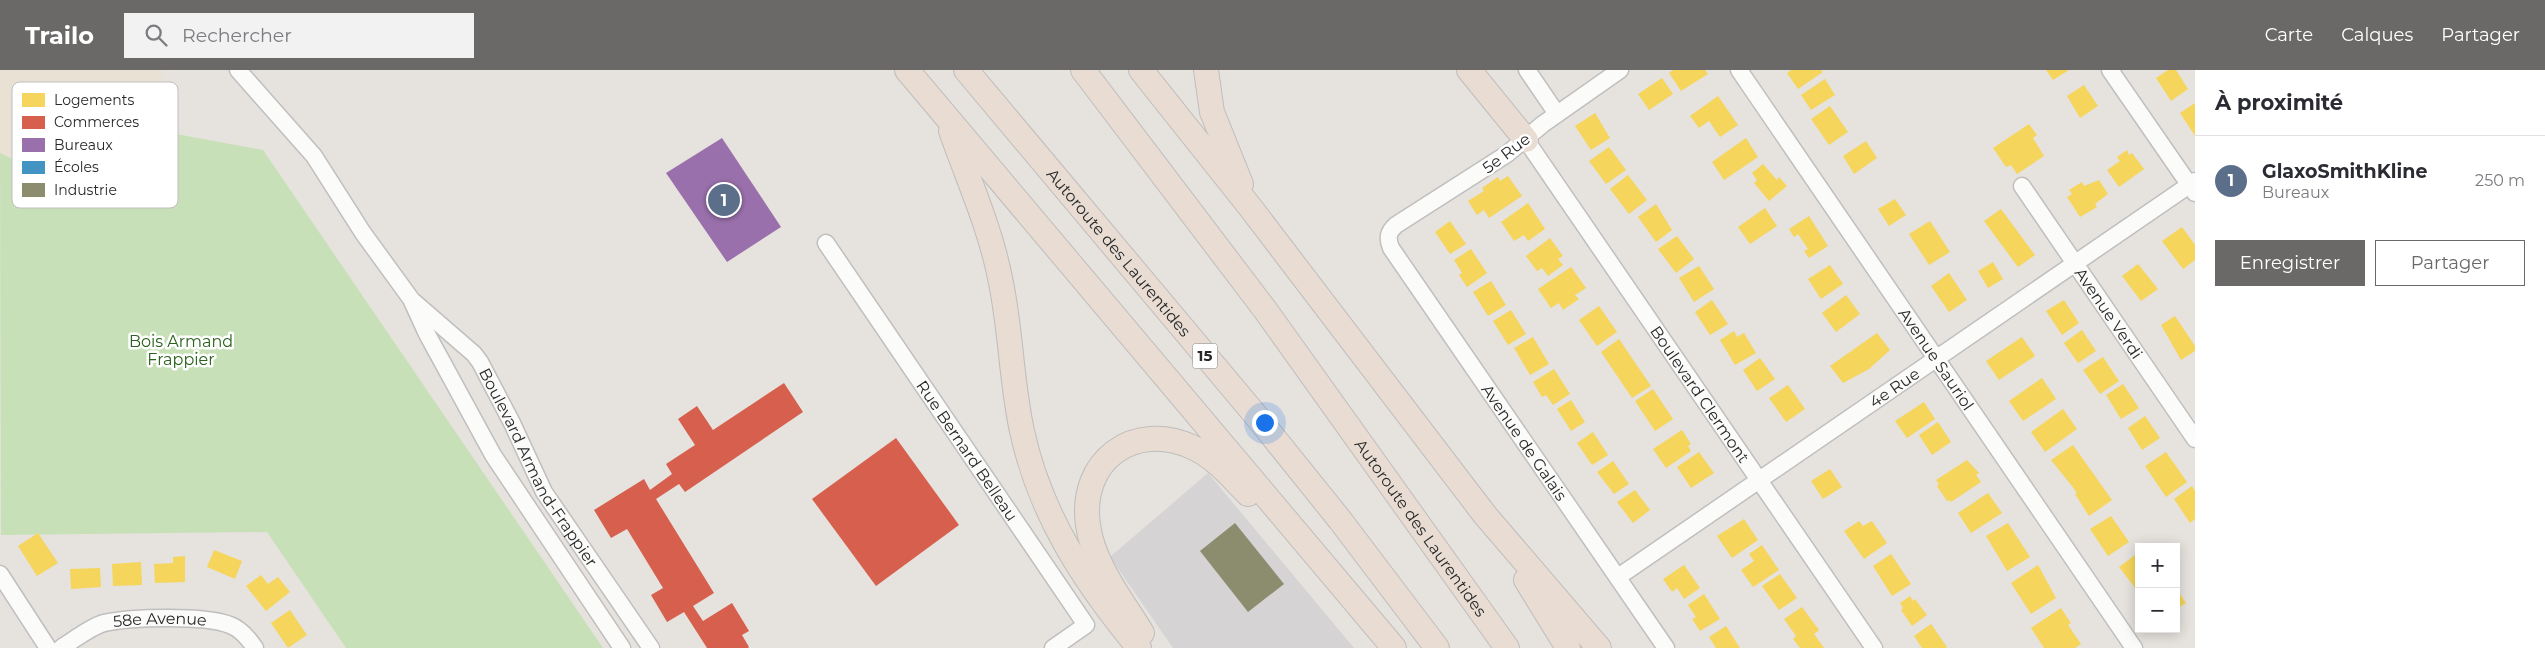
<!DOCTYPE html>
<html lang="fr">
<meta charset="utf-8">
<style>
:root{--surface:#fff;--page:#f2f2f3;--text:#2b2b33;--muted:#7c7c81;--line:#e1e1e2;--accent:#6a6968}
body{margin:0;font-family:Montserrat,sans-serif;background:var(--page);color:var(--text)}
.controls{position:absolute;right:15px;bottom:15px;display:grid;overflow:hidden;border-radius:0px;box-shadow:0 2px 12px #0003}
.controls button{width:45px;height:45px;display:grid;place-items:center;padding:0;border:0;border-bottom:1px solid var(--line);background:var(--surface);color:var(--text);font:25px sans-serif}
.you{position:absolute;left:1264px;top:352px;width:18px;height:18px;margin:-12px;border:4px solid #fff;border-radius:50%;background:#1a73e8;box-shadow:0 0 0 8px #1a73e833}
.badge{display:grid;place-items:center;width:32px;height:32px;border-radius:50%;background:var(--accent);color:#fff;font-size:16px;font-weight:700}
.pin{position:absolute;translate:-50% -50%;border:2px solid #fff;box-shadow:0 1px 5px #0006}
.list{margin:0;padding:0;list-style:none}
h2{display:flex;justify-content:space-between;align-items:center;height:65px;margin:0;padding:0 20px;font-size:21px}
h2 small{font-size:16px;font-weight:400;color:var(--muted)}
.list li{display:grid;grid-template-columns:32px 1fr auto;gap:15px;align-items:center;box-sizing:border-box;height:90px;padding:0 20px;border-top:1px solid var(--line)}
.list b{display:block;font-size:19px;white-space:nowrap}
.list p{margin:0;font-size:16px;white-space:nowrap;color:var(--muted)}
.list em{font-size:16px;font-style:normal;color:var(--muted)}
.actions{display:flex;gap:10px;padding:15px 20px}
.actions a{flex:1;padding:11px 0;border:1px solid var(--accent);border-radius:0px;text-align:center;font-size:18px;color:var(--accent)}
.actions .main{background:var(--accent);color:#fff}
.icon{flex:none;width:28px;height:28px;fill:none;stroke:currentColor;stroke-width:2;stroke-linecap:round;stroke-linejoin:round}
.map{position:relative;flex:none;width:2195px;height:578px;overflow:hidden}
header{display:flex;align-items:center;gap:30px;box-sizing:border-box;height:70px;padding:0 25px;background:var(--accent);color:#fff}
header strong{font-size:24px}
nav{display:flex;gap:28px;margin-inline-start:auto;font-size:18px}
.search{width:350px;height:45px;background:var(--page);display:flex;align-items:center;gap:12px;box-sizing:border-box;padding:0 18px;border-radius:0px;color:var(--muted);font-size:19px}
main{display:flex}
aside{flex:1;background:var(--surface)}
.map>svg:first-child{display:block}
.industrial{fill:#d6d3d5}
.education{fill:#e9e1d3}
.green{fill:#c8e0b8}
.homes{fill:#f6d55c}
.shops{fill:#d6604d}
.offices{fill:#9970ab}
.industry{fill:#8c8c6e}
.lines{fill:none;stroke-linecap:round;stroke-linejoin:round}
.minor-casing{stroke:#c0bfbf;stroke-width:19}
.highway-casing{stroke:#bfbdbc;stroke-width:26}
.minor{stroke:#fbfbfa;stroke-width:16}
.highway{stroke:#e8dcd3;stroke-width:24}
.labels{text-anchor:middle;stroke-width:5;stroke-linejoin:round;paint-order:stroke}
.shield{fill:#fff;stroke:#686868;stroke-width:1}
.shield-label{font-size:15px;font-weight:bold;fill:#282828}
.street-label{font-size:16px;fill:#282828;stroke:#fff}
.park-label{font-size:16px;fill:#2a611c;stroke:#fff}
.key{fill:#fff;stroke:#bebebe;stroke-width:1}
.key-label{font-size:14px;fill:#282828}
</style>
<header>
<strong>Trailo</strong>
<div class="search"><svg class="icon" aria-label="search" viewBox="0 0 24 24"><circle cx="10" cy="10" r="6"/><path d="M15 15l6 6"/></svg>Rechercher</div>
<nav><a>Carte</a><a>Calques</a><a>Partager</a></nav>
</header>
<main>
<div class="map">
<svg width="2195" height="578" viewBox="0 0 2195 578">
<rect width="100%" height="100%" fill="#e6e2de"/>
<path class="industrial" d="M1208 403 1354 578H1173L1110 487Z"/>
<path class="education" d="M0 0H161L165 62 121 66 62 114 0 83Z"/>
<path class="green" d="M165 62 263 80 603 578H346L267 462 1 465 0 83 62 113 121 66Z"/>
<g class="homes">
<path d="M1673 0H1705L1708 4 1681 21 1669 3Z"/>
<path d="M1791 0H1821L1823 2 1798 19 1787 3Z"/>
<path d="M2046 0H2069L2053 10Z"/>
<path d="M2168 0H2176L2188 19 2171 31 2156 8Z"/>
<path d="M1662 8 1673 24 1649 40 1638 24Z"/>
<path d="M1825 9 1835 25 1811 40 1801 25Z"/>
<path d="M2084 15 2098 36 2080 48 2067 26Z"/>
<path d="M1718 26 1738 55 1720 67 1709 51 1699 58 1690 46Z"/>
<path d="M2195 33V66L2180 43Z"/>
<path d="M1830 36 1848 62 1829 75 1811 49Z"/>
<path d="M1595 43 1610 68 1591 80 1575 56Z"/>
<path d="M2029 54 2037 65 2033 68 2044 86 2017 104 2011 95 2006 97 1993 78Z"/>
<path d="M1746 68 1758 87 1724 110 1712 92Z"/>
<path d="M1866 71 1877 88 1854 104 1843 86Z"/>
<path d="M1609 77 1626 100 1606 114 1589 91Z"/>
<path d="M2127 80 2129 85 2132 83 2144 99 2119 117 2107 100 2120 91 2117 87Z"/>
<path d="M1763 94 1777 110 1779 107 1787 116 1769 131 1754 113 1757 110 1752 103Z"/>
<path d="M1628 105 1647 130 1629 144 1610 119Z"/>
<path d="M1508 106 1522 126 1489 148 1484 140 1477 145 1468 131 1484 121 1482 118 1498 107 1500 111Z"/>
<path d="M2099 110 2108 124 2095 134 2097 137 2080 147 2067 127 2072 124 2069 120 2082 112 2084 116Z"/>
<path d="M1895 129 1906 145 1889 156 1878 139Z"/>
<path d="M1528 133 1545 159 1528 171 1524 165 1514 171 1501 152Z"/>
<path d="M1656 134 1672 160 1656 172 1638 147Z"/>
<path d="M1765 138 1777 156 1750 174 1738 157Z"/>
<path d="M2001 139 2035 185 2018 197 1984 151Z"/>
<path d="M1809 146 1828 176 1809 188 1804 181 1808 179 1798 164 1794 167 1789 159Z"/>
<path d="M1450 151 1466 174 1450 184 1435 162Z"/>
<path d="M1930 151 1950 182 1929 195 1909 164Z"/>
<path d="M2182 157 2195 175V190L2183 199 2162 171Z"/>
<path d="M1677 166 1694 189 1676 203 1658 179Z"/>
<path d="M1550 168 1563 186 1558 189 1563 195 1548 206 1542 198 1537 201 1526 186Z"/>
<path d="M1471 179 1487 203 1467 217 1459 205 1462 203 1454 190Z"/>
<path d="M1993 192 2003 209 1988 218 1978 201Z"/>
<path d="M2138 194 2158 219 2141 231 2122 206Z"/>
<path d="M1830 195 1843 214 1821 229 1808 209Z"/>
<path d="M1699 196 1714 219 1694 232 1679 208Z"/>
<path d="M1571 197 1586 218 1575 225 1579 229 1563 240 1559 233 1551 238 1538 219Z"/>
<path d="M1949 203 1967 230 1949 242 1931 216Z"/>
<path d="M1491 211 1506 235 1488 246 1473 222Z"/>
<path d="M1846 225 1860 244 1836 262 1822 243Z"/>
<path d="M1712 230 1728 254 1710 265 1695 242Z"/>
<path d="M2064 230 2079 253 2062 265 2046 241Z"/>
<path d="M1599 236 1617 262 1597 276 1579 250Z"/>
<path d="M1511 240 1526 264 1508 275 1493 251Z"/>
<path d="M2175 246 2195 276V281L2181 290 2161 255Z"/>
<path d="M2082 260 2096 281 2078 293 2064 273Z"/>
<path d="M1734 261 1737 267 1744 263 1756 283 1735 295 1720 270Z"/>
<path d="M1877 263 1890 280 1869 299 1843 313 1830 296Z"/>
<path d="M1533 267 1549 294 1530 305 1514 278Z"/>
<path d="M2022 267 2035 286 1999 310 1986 291Z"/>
<path d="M1619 269 1651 316 1632 328 1601 282Z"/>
<path d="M2103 287 2119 311 2100 324 2083 300Z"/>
<path d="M1760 288 1775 309 1757 321 1743 300Z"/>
<path d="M1554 299 1570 324 1553 335 1546 325 1542 327 1533 312Z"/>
<path d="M2042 308 2056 329 2023 351 2009 331Z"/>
<path d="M2123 314 2139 338 2121 349 2106 325Z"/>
<path d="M1788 315 1805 339 1786 352 1769 328Z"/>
<path d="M1653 319 1673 349 1655 361 1635 331Z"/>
<path d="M1571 330 1585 352 1571 361 1557 339Z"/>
<path d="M1924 332 1935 349 1907 368 1895 351Z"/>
<path d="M2063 339 2077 359 2045 382 2031 362Z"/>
<path d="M2145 346 2160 368 2142 380 2128 358Z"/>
<path d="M1938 352 1951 372 1932 385 1919 365Z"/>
<path d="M1682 360 1691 374 1688 376 1691 381 1666 398 1653 379Z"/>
<path d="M1593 362 1608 385 1592 395 1577 373Z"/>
<path d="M2073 375 2112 430 2089 446 2075 424 2077 423 2072 416 2051 390Z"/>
<path d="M1699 382 1714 403 1691 418 1677 397Z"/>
<path d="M2166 382 2187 412 2166 427 2145 396Z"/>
<path d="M1967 390 1979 403 1976 405 1981 412 1951 432 1949 430 1947 431 1937 416 1939 414 1936 410Z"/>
<path d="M1613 391 1629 414 1614 424 1597 402Z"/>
<path d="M1830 399 1842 417 1823 429 1811 411Z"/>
<path d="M2192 416 2195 421V449L2190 453 2174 429Z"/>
<path d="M1635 420 1650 440 1633 453 1617 432Z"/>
<path d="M1988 423 2002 443 1971 463 1958 443Z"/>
<path d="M2111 446 2129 472 2108 486 2090 459Z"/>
<path d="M1744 449 1758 470 1732 488 1717 466Z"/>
<path d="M1859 451 1863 456 1872 451 1887 473 1864 489 1844 461Z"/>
<path d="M2008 453 2030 487 2007 501 1986 466Z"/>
<path d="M38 463 58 493 37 506 18 476Z"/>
<path d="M1762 475 1779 500 1753 517 1741 500 1754 491 1749 484Z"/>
<path d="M214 480 242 491 235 509 207 497Z"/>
<path d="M2139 482V523L2119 497Z"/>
<path d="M1891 484 1911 514 1892 526 1873 496Z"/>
<path d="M185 486V512L155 513 154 494 173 493V487Z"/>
<path d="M141 492 142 515 113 516 112 494Z"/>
<path d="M1684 495 1700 518 1684 529 1677 518 1672 522 1663 509Z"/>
<path d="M2038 495 2056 528 2031 544 2011 513Z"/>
<path d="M100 498 101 517 71 519 70 499Z"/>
<path d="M1780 504 1797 528 1779 540 1762 516Z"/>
<path d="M261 505 268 514 278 507 290 522 266 541 246 516Z"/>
<path d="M2176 518 2186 533 2176 539Z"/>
<path d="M1704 524 1720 549 1700 561 1692 549 1696 547 1688 535Z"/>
<path d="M1910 526 1913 531 1915 529 1927 545 1912 556 1901 540 1903 538 1900 533Z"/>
<path d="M1802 537 1819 560 1814 564 1824 578H1800L1793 569 1796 566 1784 549Z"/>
<path d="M2061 538 2071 553 2068 555 2081 574 2075 578H2044L2031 558Z"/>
<path d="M290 540 307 565 288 578 271 553Z"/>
<path d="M1931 554 1947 577 1946 578H1922L1914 566Z"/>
<path d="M1726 556 1740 578H1716L1709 567Z"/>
</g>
<g class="shops">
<path d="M784 313 803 342 685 422 679 414 656 429 714 523 693 536 703 551 732 533 749 561 742 565 749 577 748 578H707L684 542 667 552 651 525 663 518 627 459 611 468 594 440 644 409 650 420 672 404 666 394 695 375 678 349 697 336 713 360Z"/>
<path d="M896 368 959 455 876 516 812 429Z"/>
</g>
<path class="offices" d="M722 68 781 157 727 192 666 103Z"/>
<path class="industry" d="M1235 453 1284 514 1248 542 1200 481Z"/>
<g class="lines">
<defs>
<g id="minor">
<path d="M238 0 314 86 363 163 411 229 427 264 493 385 622 578"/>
<path d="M1527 0 1557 44"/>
<path id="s1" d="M1620 0 1543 54 1507 84 1396 155C1388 162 1387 168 1391 178L1666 578"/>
<path id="s2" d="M1739 0 2134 578"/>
<path d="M2110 0 2195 123"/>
<path id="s3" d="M1526 70 1874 578"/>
<path id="s4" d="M2022 116 2195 369"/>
<path id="s5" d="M826 173 1086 555 1053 578"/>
<path id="s6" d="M414 232 474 284 480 292 512 353 544 422 651 578"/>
<path d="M0 504 48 578"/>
<path id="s7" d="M1618 507 2195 111"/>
<path id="s8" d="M61 578C74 570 90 557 104 553 131 547 205 545 230 555 241 559 249 569 255 578"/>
</g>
<g id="highway">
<path d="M907 0 1394 578"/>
<path id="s9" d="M966 0 1258 348 1340 450 1437 578"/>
<path id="s10" d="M1083 0 1266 241 1507 578"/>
<path d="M1141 0 1250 137 1485 445 1599 578"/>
<path d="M1206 0 1212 42 1241 114"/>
<path d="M1469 0 1526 70"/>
<path d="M951 61C968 109 990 157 1000 208 1011 258 1011 311 1022 361 1040 445 1085 513 1139 578"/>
<path d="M1526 510 1568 578"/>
<path d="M1142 563C1122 530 1093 494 1088 455 1079 390 1134 351 1192 377 1215 387 1231 407 1248 424"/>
</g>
</defs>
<use href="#minor" class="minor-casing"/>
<use href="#highway" class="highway-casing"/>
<use href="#minor" class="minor"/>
<use href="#highway" class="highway"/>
</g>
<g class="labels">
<rect class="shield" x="1192.5" y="273.5" width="25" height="25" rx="4"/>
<g class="shield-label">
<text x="1205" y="291">15</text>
</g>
<g class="street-label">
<text transform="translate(1506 83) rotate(-37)" y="6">5e Rue</text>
<text dy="6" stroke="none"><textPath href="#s9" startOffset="238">Autoroute des Laurentides</textPath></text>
<text dy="6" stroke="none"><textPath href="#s4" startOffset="154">Avenue Verdi</textPath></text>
<text dy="6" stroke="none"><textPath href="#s2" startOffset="350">Avenue Sauriol</textPath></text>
<text dy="6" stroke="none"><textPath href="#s7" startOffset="335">4e Rue</textPath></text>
<text dy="6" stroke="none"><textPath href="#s3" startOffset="308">Boulevard Clermont</textPath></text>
<text dy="6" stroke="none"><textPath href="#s1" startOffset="534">Avenue de Galais</textPath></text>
<text dy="6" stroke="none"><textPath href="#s5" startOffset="251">Rue Bernard Belleau</textPath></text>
<text dy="6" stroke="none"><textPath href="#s6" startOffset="210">Boulevard Armand-Frappier</textPath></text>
<text dy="6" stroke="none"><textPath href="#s10" startOffset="569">Autoroute des Laurentides</textPath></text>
<text dy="6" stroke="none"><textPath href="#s8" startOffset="106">58e Avenue</textPath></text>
</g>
<g class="park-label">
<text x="181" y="277">Bois Armand<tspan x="181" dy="18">Frappier</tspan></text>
</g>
</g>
<rect x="12" y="12" width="166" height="126" rx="8" class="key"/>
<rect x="22" y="23" width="23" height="14" fill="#f6d55c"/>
<rect x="22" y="46" width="23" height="13" fill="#d6604d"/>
<rect x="22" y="68" width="23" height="14" fill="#9970ab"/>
<rect x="22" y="91" width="23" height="13" fill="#4393c3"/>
<rect x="22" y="113" width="23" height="14" fill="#8c8c6e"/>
<g class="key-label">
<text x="54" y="35">Logements</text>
<text x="54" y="57">Commerces</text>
<text x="54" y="80">Bureaux</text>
<text x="54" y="102">Écoles</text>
<text x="54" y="125">Industrie</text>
</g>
</svg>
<div class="controls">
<button>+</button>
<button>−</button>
</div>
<div class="you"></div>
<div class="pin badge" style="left:724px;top:130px;background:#5c6f8a">1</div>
</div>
<aside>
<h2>À proximité<small></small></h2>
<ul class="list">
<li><span class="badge" style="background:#5c6f8a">1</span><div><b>GlaxoSmithKline</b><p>Bureaux</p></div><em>250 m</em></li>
</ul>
<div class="actions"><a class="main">Enregistrer</a><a>Partager</a></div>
</aside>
</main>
